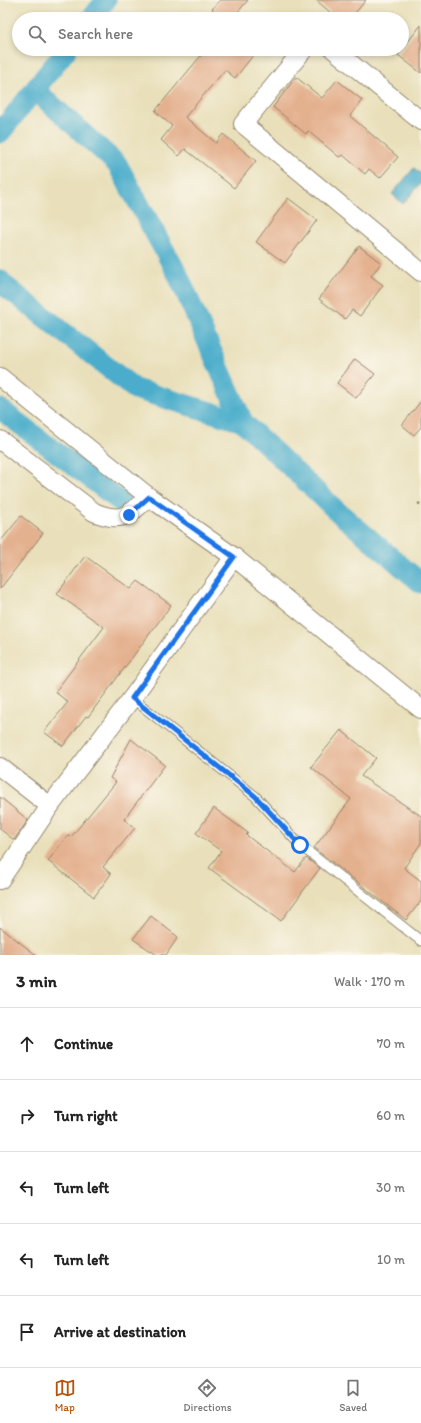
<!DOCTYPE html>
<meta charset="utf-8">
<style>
:root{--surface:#fff;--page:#f6f6f6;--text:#222;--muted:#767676;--line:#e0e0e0;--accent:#b45309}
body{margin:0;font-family:Itim,sans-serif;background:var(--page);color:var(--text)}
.stop{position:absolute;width:12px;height:12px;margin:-9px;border:3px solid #1a73e8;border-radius:50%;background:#fff}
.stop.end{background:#1a73e8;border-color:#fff;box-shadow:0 1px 4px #0008}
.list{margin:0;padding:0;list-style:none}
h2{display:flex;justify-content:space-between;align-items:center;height:52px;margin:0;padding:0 16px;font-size:17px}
h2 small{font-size:13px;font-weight:400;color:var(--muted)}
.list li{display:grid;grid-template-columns:26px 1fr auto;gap:12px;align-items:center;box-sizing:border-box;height:72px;padding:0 16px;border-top:1px solid var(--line)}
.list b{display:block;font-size:15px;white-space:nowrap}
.list em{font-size:13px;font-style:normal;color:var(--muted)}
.icon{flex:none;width:22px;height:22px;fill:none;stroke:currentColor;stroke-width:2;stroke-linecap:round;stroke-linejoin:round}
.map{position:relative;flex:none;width:421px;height:955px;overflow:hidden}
.search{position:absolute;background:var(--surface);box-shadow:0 2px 6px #0003;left:12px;right:12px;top:12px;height:44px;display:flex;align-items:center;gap:10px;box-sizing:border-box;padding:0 14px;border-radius:22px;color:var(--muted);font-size:15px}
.sheet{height:412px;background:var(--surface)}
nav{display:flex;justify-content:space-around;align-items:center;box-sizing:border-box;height:56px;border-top:1px solid var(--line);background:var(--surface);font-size:11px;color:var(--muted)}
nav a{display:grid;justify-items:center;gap:2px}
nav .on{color:var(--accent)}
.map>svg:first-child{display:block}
.water{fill:#4cadcb;stroke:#446c74}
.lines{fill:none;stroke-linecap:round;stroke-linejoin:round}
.canal{stroke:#4cadcb;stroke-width:21}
.building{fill:#e4b18f}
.lane-casing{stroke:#92856c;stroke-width:11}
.street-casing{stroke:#92856c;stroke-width:20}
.path{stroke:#92856c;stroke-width:2.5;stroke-dasharray:3 3;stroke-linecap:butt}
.lane{stroke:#fff;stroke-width:9}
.street{stroke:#fff;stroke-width:18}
.route{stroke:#1a73e8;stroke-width:5}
</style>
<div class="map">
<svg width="421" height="955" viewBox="0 0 421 955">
<rect width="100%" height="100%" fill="#fbf7ec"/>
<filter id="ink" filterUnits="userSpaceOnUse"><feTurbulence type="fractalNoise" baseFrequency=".025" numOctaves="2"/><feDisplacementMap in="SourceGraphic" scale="8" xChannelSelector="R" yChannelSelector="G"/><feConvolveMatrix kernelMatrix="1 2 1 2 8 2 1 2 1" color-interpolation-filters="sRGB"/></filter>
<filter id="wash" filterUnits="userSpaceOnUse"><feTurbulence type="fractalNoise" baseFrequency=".012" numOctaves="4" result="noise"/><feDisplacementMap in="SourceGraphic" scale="16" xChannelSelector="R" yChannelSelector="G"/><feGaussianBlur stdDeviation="0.9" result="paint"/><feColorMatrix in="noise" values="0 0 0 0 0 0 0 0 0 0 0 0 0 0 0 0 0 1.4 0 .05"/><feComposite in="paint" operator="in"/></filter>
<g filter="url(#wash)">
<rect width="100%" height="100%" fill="#e9e0bb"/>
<path class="water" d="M414 168 421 174V183L403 204 392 194Z"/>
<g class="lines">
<g class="canal">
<path d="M91 19 106 0"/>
<path d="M35 90 117 164 178 275 243 422 338 512 421 583"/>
<path d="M0 133 67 49"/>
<path d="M0 280 4 285 135 389 243 422"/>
<path d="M0 409 121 502"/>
</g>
</g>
<g id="blocks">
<g class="building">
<path d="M220 0H248L232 19H211L216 13 212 9Z"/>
<path d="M316 0H366L350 19H338Z"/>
<path d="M421 25V73L398 55Z"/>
<path d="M200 49H250L255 53 235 78 225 70 185 117 216 143 223 134 256 161 234 188 185 149 179 156 161 140 172 126 155 111 204 52Z"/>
<path d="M296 77 322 98 337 80 362 100 350 116 398 157 380 178 369 169 365 174 343 155 339 157 308 131 306 134 273 107Z"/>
<path d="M288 198 317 220 285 263 256 242Z"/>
<path d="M359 246 381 263 371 276 383 285 360 316 352 310 345 319 319 299Z"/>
<path d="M355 359 375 374 356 398 337 383Z"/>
<path d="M421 401V427L414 435 402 425Z"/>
<path d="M21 516 43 533 0 589V542Z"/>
<path d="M85 556 131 589 138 581 171 605 88 717 86 716 63 746 44 732 68 702 55 692 104 627 57 594Z"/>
<path d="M341 730 376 758 361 776 421 816V843L404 868 421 881V901L406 920 314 848 351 799 311 767Z"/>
<path d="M131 739 165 765 124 819 135 828 103 867 111 874 94 897 48 861 68 835 71 837 116 782 110 778Z"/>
<path d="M0 797 28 820 14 840 0 829Z"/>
<path d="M214 808 248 833 246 835 295 872 306 858 320 868 281 921 209 868 221 851 196 833Z"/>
<path d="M151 916 178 937 166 955H157L133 939Z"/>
<path d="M0 927 36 955H0Z"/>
</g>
</g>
</g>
<g filter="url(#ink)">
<use href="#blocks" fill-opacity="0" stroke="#92856c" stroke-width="1"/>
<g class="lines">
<defs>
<path id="lane" d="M132 698 255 796 300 845 421 941"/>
<g id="street">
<path d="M304 49 243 124 421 272"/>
<path d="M333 49 421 121"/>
<path d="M0 377 149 497 234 557 421 709"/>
<path d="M0 440 94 512C122 524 129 515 149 497"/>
<path d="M0 767 50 806"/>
<path d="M0 880 50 806 132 698 234 557"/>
</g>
</defs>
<use href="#lane" class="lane-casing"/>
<use href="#street" class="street-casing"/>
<path class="path" d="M418 503 421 505"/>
<use href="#lane" class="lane"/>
<use href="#street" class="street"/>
</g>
</g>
<g class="lines" filter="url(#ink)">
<path class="route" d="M129 515 149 497 234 557 132 698 255 796 300 845"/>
</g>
</svg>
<div class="stop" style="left:300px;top:845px"></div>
<div class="stop end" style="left:129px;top:515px"></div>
<div class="search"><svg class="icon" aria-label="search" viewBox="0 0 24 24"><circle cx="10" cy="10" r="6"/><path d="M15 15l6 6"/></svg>Search here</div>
</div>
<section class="sheet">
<h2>3 min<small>Walk · 170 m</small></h2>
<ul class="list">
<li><svg class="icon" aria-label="ahead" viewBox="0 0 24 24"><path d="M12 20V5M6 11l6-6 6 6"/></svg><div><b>Continue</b></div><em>70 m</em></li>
<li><svg class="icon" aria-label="right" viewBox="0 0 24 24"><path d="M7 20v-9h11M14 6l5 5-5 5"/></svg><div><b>Turn right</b></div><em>60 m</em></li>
<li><svg class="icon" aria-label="left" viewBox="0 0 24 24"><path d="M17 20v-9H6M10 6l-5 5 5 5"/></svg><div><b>Turn left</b></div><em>30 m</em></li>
<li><svg class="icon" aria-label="left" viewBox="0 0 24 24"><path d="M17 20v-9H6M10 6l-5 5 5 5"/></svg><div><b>Turn left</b></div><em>10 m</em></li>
<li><svg class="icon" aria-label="arrive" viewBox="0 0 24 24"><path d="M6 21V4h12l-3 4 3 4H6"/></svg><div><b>Arrive at destination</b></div></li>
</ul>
</section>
<nav>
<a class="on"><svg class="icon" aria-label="map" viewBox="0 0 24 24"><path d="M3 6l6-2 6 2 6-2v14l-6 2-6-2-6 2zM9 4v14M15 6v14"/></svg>Map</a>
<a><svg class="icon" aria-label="directions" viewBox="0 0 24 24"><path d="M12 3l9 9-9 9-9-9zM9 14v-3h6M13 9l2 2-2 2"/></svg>Directions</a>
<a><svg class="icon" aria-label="saved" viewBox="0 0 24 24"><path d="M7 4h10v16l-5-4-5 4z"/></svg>Saved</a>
</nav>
